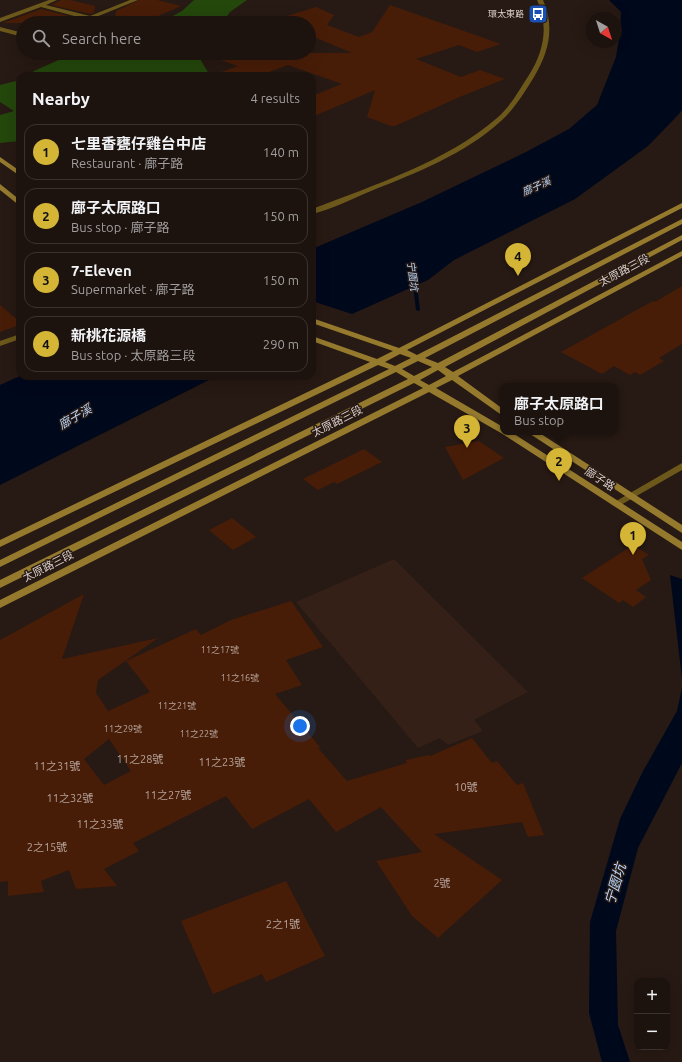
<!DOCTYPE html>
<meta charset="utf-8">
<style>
:root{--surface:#1d130e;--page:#2a201c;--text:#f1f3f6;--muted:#a09e9e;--line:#3b322e;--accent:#d5b535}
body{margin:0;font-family:Ubuntu,"Noto Sans TC",sans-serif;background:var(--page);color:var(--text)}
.controls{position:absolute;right:12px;bottom:12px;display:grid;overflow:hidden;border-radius:8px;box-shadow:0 4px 16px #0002}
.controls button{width:36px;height:36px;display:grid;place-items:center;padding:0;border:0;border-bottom:1px solid var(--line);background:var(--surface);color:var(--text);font:20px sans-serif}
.compass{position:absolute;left:586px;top:12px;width:36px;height:36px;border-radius:50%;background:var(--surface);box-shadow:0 4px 16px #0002;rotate:141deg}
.you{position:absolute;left:300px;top:726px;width:14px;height:14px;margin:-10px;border:3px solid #fff;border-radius:50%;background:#1a73e8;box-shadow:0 0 0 6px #1a73e833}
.badge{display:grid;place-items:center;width:26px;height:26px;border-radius:50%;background:var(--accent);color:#111;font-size:13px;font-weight:700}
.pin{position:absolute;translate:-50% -33px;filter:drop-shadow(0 1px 2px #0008)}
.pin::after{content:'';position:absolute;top:21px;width:14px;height:12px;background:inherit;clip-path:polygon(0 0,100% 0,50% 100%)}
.popup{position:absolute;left:500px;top:383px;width:118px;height:52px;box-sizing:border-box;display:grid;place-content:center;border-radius:8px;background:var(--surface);filter:drop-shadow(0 1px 3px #0005);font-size:13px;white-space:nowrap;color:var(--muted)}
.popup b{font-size:15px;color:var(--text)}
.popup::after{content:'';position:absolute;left:50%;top:100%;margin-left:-8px;border:8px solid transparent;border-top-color:var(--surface)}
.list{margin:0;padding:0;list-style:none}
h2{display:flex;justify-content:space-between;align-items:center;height:52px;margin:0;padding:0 16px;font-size:17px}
h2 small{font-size:13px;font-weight:400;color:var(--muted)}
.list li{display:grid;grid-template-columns:26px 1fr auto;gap:12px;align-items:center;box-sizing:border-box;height:56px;margin:0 8px 8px;padding:0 8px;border:1px solid var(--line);border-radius:12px}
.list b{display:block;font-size:15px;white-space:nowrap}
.list p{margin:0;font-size:13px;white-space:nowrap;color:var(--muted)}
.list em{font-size:13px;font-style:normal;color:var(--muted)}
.icon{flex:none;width:22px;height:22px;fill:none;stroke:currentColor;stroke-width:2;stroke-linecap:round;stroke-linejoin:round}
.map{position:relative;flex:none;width:682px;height:1062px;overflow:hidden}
.search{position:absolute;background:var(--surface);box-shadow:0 4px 16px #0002;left:16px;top:16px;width:300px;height:44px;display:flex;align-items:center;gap:10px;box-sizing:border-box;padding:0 14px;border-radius:22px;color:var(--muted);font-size:15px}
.panel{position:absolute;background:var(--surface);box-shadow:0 4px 16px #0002;left:16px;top:72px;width:300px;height:308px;border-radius:12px}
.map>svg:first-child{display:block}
.built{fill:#342017}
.green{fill:#24470c}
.water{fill:#00081c}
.pier{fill:#271913}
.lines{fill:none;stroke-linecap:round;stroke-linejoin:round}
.stream{fill:#00081c;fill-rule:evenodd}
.building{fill:#481d08;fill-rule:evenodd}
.street{fill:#6c581b;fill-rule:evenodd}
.secondary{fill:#957a2e;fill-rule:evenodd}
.labels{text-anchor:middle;stroke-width:3;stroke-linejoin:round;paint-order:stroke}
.far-poi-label{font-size:9px;fill:#dbd0cc;stroke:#271913;text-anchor:end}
.number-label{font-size:9px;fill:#b6a39b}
.far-water-label{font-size:10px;font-style:italic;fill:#b7d5fa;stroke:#271913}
.street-label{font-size:11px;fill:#dbd0cc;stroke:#271913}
.near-number-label{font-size:11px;fill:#b6a39b}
.water-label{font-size:12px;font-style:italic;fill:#b7d5fa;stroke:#271913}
.near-water-label{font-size:14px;font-style:italic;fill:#b7d5fa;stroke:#271913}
</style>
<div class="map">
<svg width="682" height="1062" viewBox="0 0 682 1062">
<rect width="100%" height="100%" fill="#271913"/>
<path class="built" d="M394 559 528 692 474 720 483 731 448 745 440 738 418 748 296 602Z"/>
<g class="green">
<path d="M194 0H247L230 12 222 23H160L182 11Z"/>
<path d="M74 53H170L181 59H200L209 74 203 76H29L34 71Z"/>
<path d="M20 80V141L0 143V115L14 111 0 102V85Z"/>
</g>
<g class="water">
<path d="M609 0H682V110L678 115 648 146 575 199 454 260 428 280 312 332V249L422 202 526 152 569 129 597 105 616 57 620 32 621 12Z"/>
<path d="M20 376H217L0 485V385Z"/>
<path d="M670 575 682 579V679Z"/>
<path d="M682 688V763L638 848 616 931 618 1025 630 1062H602L589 1013 590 922 620 819 642 773 677 711Z"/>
</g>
<path class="pier" d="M312 301 355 315 312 334Z"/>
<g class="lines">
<path class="stream" d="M412 277H414L416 278 420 310 418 311 416 310 412 278Z"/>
</g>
<g class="building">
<path d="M61 0H70L95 6 94 13 90 14 51 5Z"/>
<path d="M139 0H157L181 6 149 20 144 19 133 23H126L115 20 116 11Z"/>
<path d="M390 5 501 44 477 52 459 45 416 59 461 77 480 70 505 79 462 96 395 126H391L367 117 375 90 312 117V96L342 84 288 65 258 76H217L216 74 238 66 206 55 207 53H352L309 35V23H282L274 20 316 7 334 15 327 25 359 37 372 32Z"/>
<path d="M41 9 93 22V23H3Z"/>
<path d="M682 286V344L659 358 664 361 640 375 635 372 630 375 614 366 602 374 561 352 653 301 655 302Z"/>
<path d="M0 305 20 322V325L0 332Z"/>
<path d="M479 441 504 458 463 480 445 447Z"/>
<path d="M364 449 382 462 337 484 334 482 318 490 303 479Z"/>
<path d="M232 518 256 537 233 550 209 530Z"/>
<path d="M633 545 649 555 642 559 651 580 636 590 646 597 633 607 623 600 619 603 582 578Z"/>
<path d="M84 594 62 659 158 638 98 680 96 693 108 711 150 692 126 661 196 629 201 635 231 620 291 601 323 647 286 660 302 685 275 694 320 747 318 748 347 781 407 763 406 760 429 755 430 756 472 738 492 763 497 761 517 785 523 783 544 835 528 837 522 822 434 834 502 880 438 938 412 916 376 861 422 852 381 807 336 832 309 799 252 829 226 796 133 843 139 851 104 869 117 886 76 889 69 870 41 881 44 892 8 896V881L0 882V640ZM109 739 131 771 104 785 84 759Z"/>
<path d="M286 881 325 956 266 982 262 974 213 994 181 921Z"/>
</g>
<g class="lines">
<g class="street">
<path d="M49 0H57L46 5 90 16 130 0H138L96 17 115 23H105L89 20 41 7 0 22V18Z"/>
<path d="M537 0H543C555 27 549 52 534 77 524 93 515 108 501 121 465 154 416 173 371 191 352 199 332 209 312 214V209C372 186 448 161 497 118 511 106 519 90 529 75 544 51 549 26 537 0Z"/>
<path d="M0 27 23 33V37L0 31Z"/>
<path d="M20 334V339L0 346V341Z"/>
<path d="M682 463V470L619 506 616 507 611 504Z"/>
</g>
<g class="secondary">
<path d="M0 157 20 171V176L0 162Z"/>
<path d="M0 184 20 200V206L0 190Z"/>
<path d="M682 203V208L407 350 417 355 682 219V224L425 358 438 363 682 235V240L445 367 453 372 682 251V256L458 376 503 409V416L452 380 436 388 503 427V432H511L682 542V550L501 433 429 392 0 608V600L423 388 414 383 0 588V580L408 379 396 372 0 567V560L389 369 378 365 0 547V540L370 362 312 341V336L377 359 393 351 312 323V318L399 348ZM400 354 411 358 395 366 385 362ZM418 361 432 367 414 376 402 369ZM438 370 446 376 429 385 420 380Z"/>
<path d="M527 432H538L682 525V533Z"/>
</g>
</g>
<defs>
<symbol id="bus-square" viewBox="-11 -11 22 22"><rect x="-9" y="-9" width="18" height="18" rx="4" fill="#1a4fb4" stroke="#271913"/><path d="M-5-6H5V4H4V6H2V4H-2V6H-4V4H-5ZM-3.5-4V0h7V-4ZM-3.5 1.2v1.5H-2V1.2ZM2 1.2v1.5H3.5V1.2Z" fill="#fff"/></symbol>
</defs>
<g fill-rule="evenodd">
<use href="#bus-square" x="527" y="3" width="22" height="22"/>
</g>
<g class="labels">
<g class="far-poi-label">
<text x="524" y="17">環太東路</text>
</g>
<g class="number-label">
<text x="220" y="653">11之17號</text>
<text x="240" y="681">11之16號</text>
<text x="177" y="709">11之21號</text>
<text x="123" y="732">11之29號</text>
<text x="199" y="737">11之22號</text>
</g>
<g class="far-water-label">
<text transform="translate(536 186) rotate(-24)" y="4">廍子溪</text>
<text transform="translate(413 276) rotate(83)" y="4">宁園坑</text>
</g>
<g class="street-label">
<text transform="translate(624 270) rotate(-28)" y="4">太原路三段</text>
<text transform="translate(337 421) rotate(-27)" y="4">太原路三段</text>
<text transform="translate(600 479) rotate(33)" y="4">廍子路</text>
<text transform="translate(48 566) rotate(-27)" y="4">太原路三段</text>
</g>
<g class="near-number-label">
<text x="140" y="763">11之28號</text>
<text x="222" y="766">11之23號</text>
<text x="57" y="770">11之31號</text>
<text x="466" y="791">10號</text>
<text x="168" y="799">11之27號</text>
<text x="70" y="802">11之32號</text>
<text x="100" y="828">11之33號</text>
<text x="47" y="851">2之15號</text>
<text x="442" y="887">2號</text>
<text x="283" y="928">2之1號</text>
</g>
<g class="water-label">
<text transform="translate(75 417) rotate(-30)" y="4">廍子溪</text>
</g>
<g class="near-water-label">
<text transform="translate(615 884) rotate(-73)" y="5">宁園坑</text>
</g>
</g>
</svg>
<div class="controls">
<button>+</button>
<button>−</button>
</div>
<svg class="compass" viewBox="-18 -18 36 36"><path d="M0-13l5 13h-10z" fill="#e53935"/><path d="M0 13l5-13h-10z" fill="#a09e9e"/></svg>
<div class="you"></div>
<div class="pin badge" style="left:633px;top:555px">1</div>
<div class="pin badge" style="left:559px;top:481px">2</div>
<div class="popup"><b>廍子太原路口</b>Bus stop</div>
<div class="pin badge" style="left:467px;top:448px">3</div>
<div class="pin badge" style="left:518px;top:276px">4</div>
<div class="search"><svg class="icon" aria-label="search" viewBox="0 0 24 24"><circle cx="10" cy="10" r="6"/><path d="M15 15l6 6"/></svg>Search here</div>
<section class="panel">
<h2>Nearby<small>4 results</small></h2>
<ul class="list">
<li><span class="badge">1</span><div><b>七里香甕仔雞台中店</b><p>Restaurant · 廍子路</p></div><em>140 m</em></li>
<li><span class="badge">2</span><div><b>廍子太原路口</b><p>Bus stop · 廍子路</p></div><em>150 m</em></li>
<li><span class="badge">3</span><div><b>7-Eleven</b><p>Supermarket · 廍子路</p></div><em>150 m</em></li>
<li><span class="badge">4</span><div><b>新桃花源橋</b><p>Bus stop · 太原路三段</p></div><em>290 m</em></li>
</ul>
</section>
</div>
